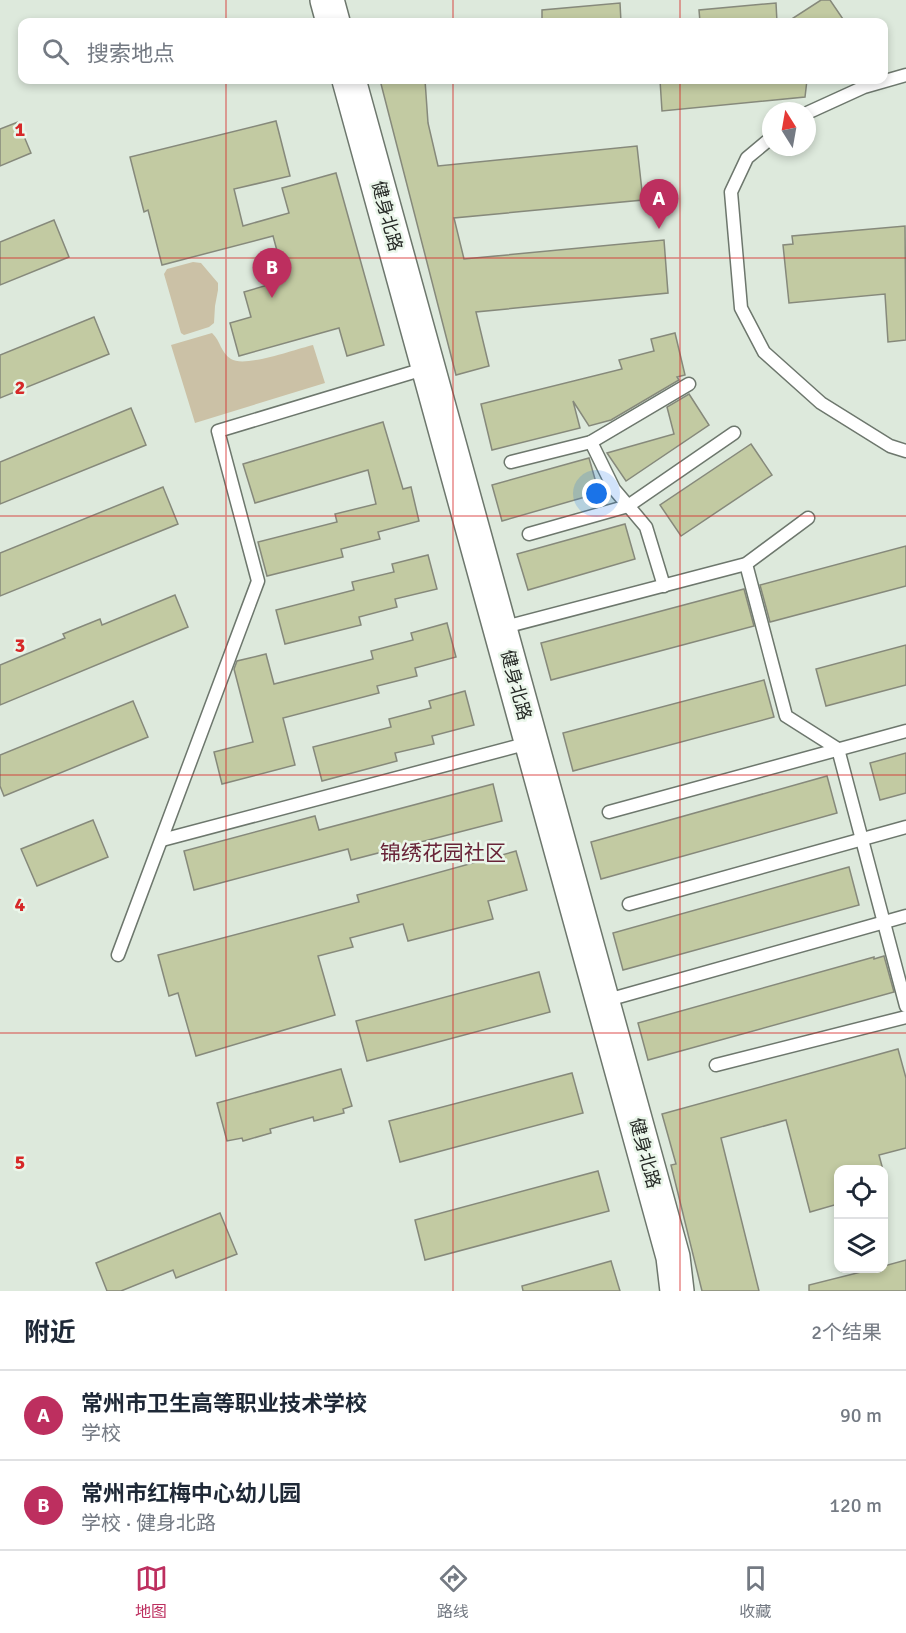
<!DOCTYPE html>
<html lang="zh">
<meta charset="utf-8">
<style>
:root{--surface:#fff;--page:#f6f6f7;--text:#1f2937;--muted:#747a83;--line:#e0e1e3;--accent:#bd2f5f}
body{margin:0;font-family:Signika,"Noto Sans SC",sans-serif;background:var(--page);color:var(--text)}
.controls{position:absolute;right:18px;bottom:18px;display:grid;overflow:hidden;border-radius:12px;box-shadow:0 3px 9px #0003}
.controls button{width:54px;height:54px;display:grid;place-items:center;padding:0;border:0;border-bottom:2px solid var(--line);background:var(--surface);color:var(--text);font:30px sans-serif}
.compass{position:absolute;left:762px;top:102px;width:54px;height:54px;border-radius:50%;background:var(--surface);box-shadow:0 3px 9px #0003;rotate:349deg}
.you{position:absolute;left:597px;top:494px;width:21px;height:21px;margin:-15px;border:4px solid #fff;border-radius:50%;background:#1a73e8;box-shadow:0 0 0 9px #1a73e833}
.badge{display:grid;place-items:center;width:39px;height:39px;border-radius:50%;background:var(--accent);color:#fff;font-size:20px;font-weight:700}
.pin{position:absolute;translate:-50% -50px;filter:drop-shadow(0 2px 3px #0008)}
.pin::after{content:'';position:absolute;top:32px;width:21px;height:18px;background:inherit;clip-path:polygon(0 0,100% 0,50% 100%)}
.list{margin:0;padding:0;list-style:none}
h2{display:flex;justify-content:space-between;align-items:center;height:78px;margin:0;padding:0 24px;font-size:26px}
h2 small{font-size:20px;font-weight:400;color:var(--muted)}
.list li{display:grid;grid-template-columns:39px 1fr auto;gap:18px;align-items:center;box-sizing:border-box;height:90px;padding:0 24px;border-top:2px solid var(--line)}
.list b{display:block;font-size:22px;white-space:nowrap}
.list p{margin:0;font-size:20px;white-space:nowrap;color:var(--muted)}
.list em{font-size:20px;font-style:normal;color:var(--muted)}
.icon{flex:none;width:33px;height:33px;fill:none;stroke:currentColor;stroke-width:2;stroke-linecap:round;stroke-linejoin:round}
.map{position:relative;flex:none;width:906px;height:1291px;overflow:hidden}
.search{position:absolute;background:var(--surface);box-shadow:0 3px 9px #0003;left:18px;right:18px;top:18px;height:66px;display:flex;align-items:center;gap:15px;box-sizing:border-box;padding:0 21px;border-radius:12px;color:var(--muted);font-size:22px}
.sheet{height:258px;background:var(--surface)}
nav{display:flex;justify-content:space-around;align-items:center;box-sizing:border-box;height:84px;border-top:2px solid var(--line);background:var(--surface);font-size:16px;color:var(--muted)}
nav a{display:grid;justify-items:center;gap:3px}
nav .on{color:var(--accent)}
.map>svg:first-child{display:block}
.green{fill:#cbc1a6}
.building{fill:#c2caa2;stroke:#86897b;stroke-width:1.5}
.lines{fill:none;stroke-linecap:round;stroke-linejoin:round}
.lane-casing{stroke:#6d776d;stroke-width:15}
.secondary-casing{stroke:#6d776d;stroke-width:36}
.lane{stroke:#fff;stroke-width:12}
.secondary{stroke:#fff;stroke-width:33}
.grid{fill:none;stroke:#d62828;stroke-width:1.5;stroke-opacity:0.55}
.labels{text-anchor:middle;stroke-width:5;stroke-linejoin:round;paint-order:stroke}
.street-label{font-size:18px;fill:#262a26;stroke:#eaf6ea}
.quarter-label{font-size:21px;fill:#692438;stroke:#eaf6ea}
.grid-label{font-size:20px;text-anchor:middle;font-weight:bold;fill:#d62828;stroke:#eaf6ea;stroke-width:5;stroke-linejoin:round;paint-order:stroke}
</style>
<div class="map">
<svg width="906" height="1291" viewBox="0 0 906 1291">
<rect width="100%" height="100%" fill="#dde9dc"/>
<g class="green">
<path d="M193 262 201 263 218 283V290L215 306 214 323 209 327 184 335 181 333 164 274 167 269Z"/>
<path d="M212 333C221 341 220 352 231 359 245 368 296 349 313 345L325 383 195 423 171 345Z"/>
</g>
<g class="building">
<path d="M821 0H830L845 22H787Z"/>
<path d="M620 3 621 22H542V10Z"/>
<path d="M776 3 777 22H700L699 10Z"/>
<path d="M380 80H425L428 123 438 166 637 146 643 200 454 218 464 259 664 240 668 293 476 312 489 366 456 375Z"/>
<path d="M660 80H807L805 97 662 111Z"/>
<path d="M276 121 290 176 234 189 243 226 289 213 282 188 336 173 384 345 347 356 339 328 239 356 230 323 251 317 244 292 285 280 273 236 162 265 148 210 144 212 130 157Z"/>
<path d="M18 122 31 153 0 166V129Z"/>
<path d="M54 220 69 257 0 285V242Z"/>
<path d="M905 226 906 340 888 342 885 294 789 303 783 245 793 244 792 236Z"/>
<path d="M94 317 109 354 0 398V355Z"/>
<path d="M675 333 685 375 677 377 679 380 611 420 589 426 573 401 580 428 492 450 481 404 622 369 619 360 654 351 651 339Z"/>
<path d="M689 394 709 425 626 481 607 453 674 434 667 407Z"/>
<path d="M131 408 146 445 0 504V462Z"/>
<path d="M383 422 403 489 411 487 419 521 378 532 380 539 341 549 343 557 267 576 258 542 337 522 335 514 376 504 368 470 255 503 243 464Z"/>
<path d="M751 444 772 475 681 536 660 505Z"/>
<path d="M589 458 599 493 502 521 492 485Z"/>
<path d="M163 487 178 524 0 596V553Z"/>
<path d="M625 524 635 559 528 590 517 554Z"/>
<path d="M906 546V586L770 622 760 585Z"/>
<path d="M428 555 437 589 395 599 397 607 359 617 361 625 285 644 276 610 354 590 352 582 394 572 392 564Z"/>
<path d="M744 589 754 626 551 680 541 643Z"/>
<path d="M175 595 188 627 0 705V665L65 638 63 634 100 619 102 625Z"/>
<path d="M447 623 456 657 415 668 417 676 377 686 379 693 283 718 295 765 222 784 214 752 253 742 234 669 237 661 266 654 274 684 373 659 371 651 413 640 411 633Z"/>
<path d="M906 645V685L826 706 816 669Z"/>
<path d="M764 680 774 717 573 771 563 733Z"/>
<path d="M465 691 474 725 432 736 434 744 395 753 397 761 322 781 313 747 391 727 389 719 431 708 429 701Z"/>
<path d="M133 701 148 737 4 796 0 786V755Z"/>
<path d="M906 753V793L880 800 870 763Z"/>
<path d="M827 776 837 813 601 879 591 842Z"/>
<path d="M493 784 502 821 351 860 348 849 194 890 184 851 315 816 319 830Z"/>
<path d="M93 820 108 857 37 886 21 849Z"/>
<path d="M516 851 527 890 488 901 493 919 408 941 403 924 350 938 353 947 318 956 335 1015 196 1056 178 993 169 996 158 955 359 902 357 895Z"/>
<path d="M849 867 859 905 623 970 613 933Z"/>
<path d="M884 956 894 992 648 1060 638 1023 874 957V959Z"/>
<path d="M539 972 550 1012 367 1061 356 1021Z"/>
<path d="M898 1049 906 1078V1148L879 1155 883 1170H838V1204L810 1212 786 1120 721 1138 759 1291H702L671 1165 676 1164 662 1114Z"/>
<path d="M341 1069 352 1106 343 1109 344 1113 314 1121 313 1117 270 1129 271 1133 243 1141 242 1138 227 1141 217 1103Z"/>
<path d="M572 1073 583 1113 400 1162 389 1121Z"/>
<path d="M598 1171 609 1211 425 1260 415 1220Z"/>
<path d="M220 1213 237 1254 176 1278 173 1270 121 1291H107L96 1263Z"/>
<path d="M906 1260V1291H809V1285L873 1269H884V1266Z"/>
<path d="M611 1261 620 1291H523L522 1286Z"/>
</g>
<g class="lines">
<defs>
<g id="lane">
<path d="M807 113 864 87 906 75"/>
<path d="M771 138 747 158 731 192 741 308 764 352 821 403 890 446 906 451"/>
<path d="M591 442 614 489 646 527 664 586"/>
<path d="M511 462 591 442 689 384"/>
<path d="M529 534 628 506 734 433"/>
<path d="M746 564 786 716 838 749 906 1006"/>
<path d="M501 628 746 564 808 518"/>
<path d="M609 812 906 731"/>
<path d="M162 840 529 743"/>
<path d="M629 904 906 827"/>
<path d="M118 955 258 581 218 431 427 368"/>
<path d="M604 1001 906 916"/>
<path d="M716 1065 906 1017"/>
</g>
<g id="secondary">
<path d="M327 0 333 22"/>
<path d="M349 80 673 1257 677 1291"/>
</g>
</defs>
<use href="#lane" class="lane-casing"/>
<use href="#secondary" class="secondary-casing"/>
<use href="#lane" class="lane"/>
<use href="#secondary" class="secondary"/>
</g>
<path class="grid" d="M226 0V22M453 0V22M680 0V22M226 80V1291M453 80V1291M680 80V1291M0 258H906M0 516H906M0 775H906M0 1033H906"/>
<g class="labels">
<g class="street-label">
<text transform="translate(387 216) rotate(75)" y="6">健身北路</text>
<text transform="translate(516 685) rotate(75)" y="6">健身北路</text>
<text transform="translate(645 1153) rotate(75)" y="6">健身北路</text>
</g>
<g class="quarter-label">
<text x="443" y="860">锦绣花园社区</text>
</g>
</g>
<g class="grid-label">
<text x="20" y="136">1</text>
<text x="20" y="394">2</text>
<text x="20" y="652">3</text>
<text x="20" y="911">4</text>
<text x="20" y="1169">5</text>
</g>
</svg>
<div class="controls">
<button><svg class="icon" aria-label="locate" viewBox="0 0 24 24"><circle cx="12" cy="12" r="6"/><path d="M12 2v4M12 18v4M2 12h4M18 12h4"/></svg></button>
<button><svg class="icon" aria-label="layers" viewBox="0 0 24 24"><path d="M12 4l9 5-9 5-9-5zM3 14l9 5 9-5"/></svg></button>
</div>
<svg class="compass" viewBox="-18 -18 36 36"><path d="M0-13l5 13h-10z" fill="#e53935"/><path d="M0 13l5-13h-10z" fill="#747a83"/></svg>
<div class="you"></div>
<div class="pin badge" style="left:659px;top:229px">A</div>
<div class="pin badge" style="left:272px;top:298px">B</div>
<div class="search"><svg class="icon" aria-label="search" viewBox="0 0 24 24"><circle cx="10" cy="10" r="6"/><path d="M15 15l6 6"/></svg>搜索地点</div>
</div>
<section class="sheet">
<h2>附近<small>2个结果</small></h2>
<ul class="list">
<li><span class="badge">A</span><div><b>常州市卫生高等职业技术学校</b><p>学校</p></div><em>90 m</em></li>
<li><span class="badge">B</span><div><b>常州市红梅中心幼儿园</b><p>学校 · 健身北路</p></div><em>120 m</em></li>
</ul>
</section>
<nav>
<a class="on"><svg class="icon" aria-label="map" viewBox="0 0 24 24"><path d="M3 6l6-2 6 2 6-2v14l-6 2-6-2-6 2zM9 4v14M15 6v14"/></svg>地图</a>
<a><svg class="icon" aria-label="directions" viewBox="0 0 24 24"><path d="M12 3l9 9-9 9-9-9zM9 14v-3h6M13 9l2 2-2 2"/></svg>路线</a>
<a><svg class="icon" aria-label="saved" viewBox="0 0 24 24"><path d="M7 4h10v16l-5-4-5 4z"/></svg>收藏</a>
</nav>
